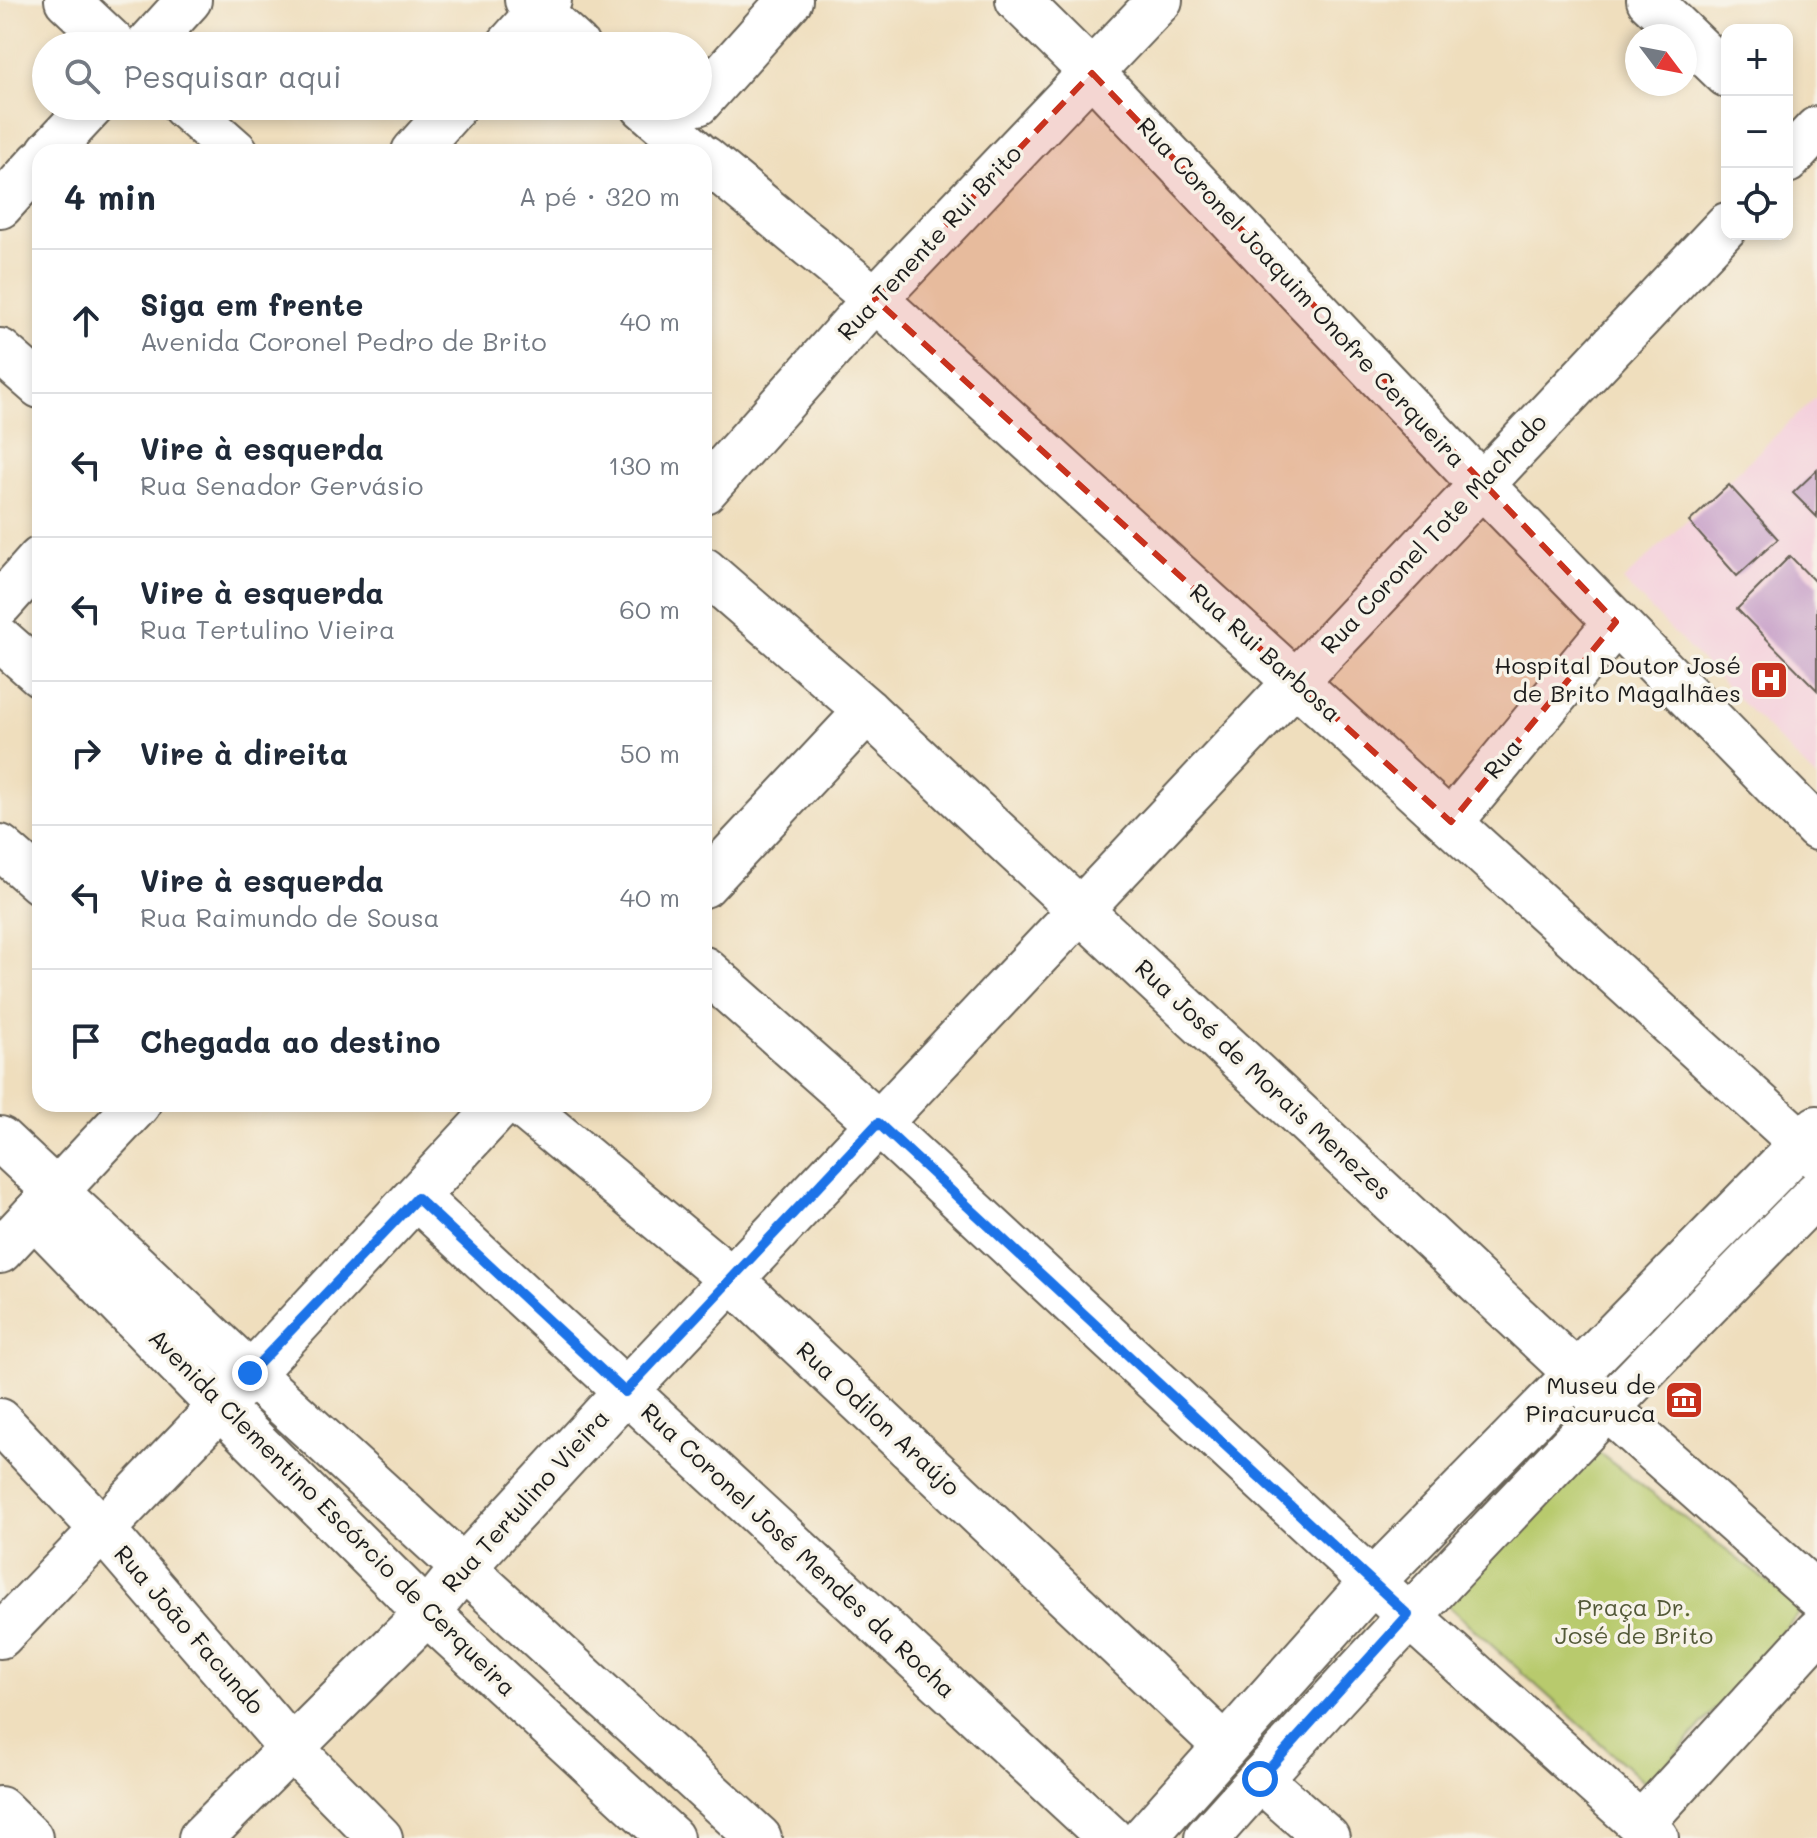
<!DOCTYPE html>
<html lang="pt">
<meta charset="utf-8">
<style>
:root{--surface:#fff;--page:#f2f2f3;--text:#1f2937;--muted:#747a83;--line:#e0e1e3}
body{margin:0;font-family:Mali,sans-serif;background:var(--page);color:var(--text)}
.controls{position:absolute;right:24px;top:24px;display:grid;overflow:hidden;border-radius:16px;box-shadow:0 4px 12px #0003}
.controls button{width:72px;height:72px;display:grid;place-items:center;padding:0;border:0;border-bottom:2px solid var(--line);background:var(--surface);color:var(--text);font:40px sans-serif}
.compass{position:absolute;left:1625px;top:24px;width:72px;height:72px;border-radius:50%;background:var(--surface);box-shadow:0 4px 12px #0003;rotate:122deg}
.stop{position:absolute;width:24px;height:24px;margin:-18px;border:6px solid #1a73e8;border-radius:50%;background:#fff}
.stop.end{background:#1a73e8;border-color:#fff;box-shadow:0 2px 8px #0008}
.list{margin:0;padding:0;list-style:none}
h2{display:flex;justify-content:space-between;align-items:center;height:104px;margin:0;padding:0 32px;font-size:34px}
h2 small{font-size:26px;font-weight:400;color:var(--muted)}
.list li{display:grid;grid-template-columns:52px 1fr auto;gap:24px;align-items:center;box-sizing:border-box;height:144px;padding:0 32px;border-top:2px solid var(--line)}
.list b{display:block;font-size:30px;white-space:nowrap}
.list p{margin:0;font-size:26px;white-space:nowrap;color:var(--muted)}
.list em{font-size:26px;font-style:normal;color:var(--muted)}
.icon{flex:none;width:44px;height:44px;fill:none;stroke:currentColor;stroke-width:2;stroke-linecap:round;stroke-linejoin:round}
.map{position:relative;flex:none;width:1817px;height:1838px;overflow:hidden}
.search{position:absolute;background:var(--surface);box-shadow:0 4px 12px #0003;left:32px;top:32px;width:680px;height:88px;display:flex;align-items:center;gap:20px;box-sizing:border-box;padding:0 28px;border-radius:44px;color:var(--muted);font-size:30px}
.panel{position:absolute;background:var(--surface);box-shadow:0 4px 12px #0003;left:32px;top:144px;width:680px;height:968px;border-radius:24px}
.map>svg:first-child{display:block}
.built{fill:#f4cfdc}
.green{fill:#b8ca6d;stroke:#6a7344;stroke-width:2}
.building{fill:#c399c6}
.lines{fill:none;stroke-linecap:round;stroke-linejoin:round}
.minor-casing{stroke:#666054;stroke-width:48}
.major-casing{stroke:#666054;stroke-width:48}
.minor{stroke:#fff;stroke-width:44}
.major{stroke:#fff;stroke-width:44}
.route{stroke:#1a73e8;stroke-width:10}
.marked{fill:#c8321e;fill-opacity:0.2;stroke:#c8321e;stroke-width:6;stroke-dasharray:16 10;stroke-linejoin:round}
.labels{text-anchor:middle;stroke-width:7;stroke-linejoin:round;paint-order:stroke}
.street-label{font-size:24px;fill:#1c1c1c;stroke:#f7f3e8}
.poi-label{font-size:24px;fill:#1c1c1c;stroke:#f7f3e8;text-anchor:end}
.park-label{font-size:24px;fill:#535938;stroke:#f7f3e8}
</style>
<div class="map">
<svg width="1817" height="1838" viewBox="0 0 1817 1838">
<rect width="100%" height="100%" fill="#f7f3e8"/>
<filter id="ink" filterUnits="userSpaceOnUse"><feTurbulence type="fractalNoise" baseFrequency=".0125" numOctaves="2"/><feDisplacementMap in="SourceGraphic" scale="16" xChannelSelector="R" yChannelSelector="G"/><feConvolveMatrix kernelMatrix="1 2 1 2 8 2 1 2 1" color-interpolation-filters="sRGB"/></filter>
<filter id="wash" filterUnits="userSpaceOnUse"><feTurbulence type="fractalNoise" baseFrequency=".006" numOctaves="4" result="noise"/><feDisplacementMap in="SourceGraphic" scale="32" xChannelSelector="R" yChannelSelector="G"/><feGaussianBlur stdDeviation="1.8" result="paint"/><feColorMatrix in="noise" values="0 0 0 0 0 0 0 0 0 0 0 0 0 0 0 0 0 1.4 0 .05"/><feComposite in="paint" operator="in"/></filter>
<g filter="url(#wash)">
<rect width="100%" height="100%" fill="#efdebd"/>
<path class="built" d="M1817 396V779L1623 581Z"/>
<path class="green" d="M1594 1449 1803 1609 1648 1786 1446 1604Z"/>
<g id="blocks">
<g class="building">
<path d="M1817 470V517L1793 493Z"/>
<path d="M1729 485 1778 539 1737 576 1689 522Z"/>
<path d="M1790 556 1817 584V690L1737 609Z"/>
</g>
</g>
</g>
<g filter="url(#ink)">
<use href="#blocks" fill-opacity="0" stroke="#666054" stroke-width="2"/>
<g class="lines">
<defs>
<g id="minor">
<path d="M67 0 116 46"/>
<path d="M527 0 577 46"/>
<path d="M1018 0 1092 73 1481 484 1817 828"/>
<path d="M1649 0 1727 75"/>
<path d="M147 46 189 0"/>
<path d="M508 46 549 0"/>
<path d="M698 103 790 0"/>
<path d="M184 106 236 152"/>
<path d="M643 106 696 152"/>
<path d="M49 152 92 106"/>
<path d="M414 152 455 106"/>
<path d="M704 158 875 299 1817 1157"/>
<path d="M1787 161 1817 129"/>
<path d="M0 206 40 162"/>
<path d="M704 491 875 299 1160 0"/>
<path d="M704 570 867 711 1576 1373 1606 1407 1817 1595"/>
<path d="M0 604 40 559"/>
<path d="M0 639 40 674"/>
<path d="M1451 822 1616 622"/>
<path d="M0 847 40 882"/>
<path d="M704 885 867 711"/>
<path d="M520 1104 731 1279 1225 1746"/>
<path d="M0 1139 250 1373 759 1838"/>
<path d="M417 1198 1110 1838"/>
<path d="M34 1215 220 1407 427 1613 671 1838"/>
<path d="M0 1251 138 1104"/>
<path d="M0 1421 102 1529 292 1749 380 1838"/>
<path d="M1408 1615 1656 1838"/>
<path d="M0 1636 220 1407 502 1104"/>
<path d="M1260 1779 1327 1838"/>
<path d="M0 1809 30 1838"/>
<path d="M1641 1824 1817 1632"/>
<path d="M201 1838 427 1613 463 1568 625 1392 1727 225"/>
</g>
<g id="major">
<path d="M0 351 40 386"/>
<path d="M704 969 878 1123 1408 1615"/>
<path d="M1144 1838 1373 1581 1817 1128"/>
<path d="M1207 1838C1404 1617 1609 1404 1817 1193"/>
</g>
</defs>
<use href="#minor" class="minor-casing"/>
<use href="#major" class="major-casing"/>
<use href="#minor" class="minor"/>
<use href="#major" class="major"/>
</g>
</g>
<g class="lines" filter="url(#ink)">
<path class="route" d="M250 1373 417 1198 625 1392 878 1123 1408 1615 1260 1779"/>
</g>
<path class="marked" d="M1092 73 1616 622 1451 822 875 299Z"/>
<defs>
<symbol id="hospital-square" viewBox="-11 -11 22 22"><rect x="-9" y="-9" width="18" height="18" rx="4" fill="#c8321e" stroke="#f7f3e8"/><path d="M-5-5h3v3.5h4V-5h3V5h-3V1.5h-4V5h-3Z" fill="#fff"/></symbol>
<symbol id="museum-square" viewBox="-11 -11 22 22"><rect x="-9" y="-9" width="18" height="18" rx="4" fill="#c8321e" stroke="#f7f3e8"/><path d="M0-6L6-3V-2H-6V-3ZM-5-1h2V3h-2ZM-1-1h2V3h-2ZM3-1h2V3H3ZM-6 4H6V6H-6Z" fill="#fff"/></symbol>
</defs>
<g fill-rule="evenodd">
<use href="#hospital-square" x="1747" y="658" width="44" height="44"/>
<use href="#museum-square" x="1662" y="1378" width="44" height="44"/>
</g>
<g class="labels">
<g class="street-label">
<text transform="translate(930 243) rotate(-47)" y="8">Rua Tenente Rui Brito</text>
<text transform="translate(1301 293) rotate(47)" y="8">Rua Coronel Joaquim Onofre Cerqueira</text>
<text transform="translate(1434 534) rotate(-47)" y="8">Rua Coronel Tote Machado</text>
<text transform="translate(1265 653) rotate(42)" y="8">Rua Rui Barbosa</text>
<text transform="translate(1503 759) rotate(-50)" y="8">Rua</text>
<text transform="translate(1263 1080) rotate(43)" y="8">Rua José de Morais Menezes</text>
<text transform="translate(878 1419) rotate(43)" y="8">Rua Odilon Araújo</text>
<text transform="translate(526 1501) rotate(-48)" y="8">Rua Tertulino Vieira</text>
<text transform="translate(332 1513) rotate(45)" y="8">Avenida Clementino Escórcio de Cerqueira</text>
<text transform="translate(798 1551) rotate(43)" y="8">Rua Coronel José Mendes da Rocha</text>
<text transform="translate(189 1630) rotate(49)" y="8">Rua João Facundo</text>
</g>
<g class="poi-label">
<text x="1741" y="674">Hospital Doutor José<tspan x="1741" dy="28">de Brito Magalhães</tspan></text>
<text x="1656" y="1394">Museu de<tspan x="1656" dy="28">Piracuruca</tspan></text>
</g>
<g class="park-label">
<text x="1634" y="1616">Praça Dr.<tspan x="1634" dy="28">José de Brito</tspan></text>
</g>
</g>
</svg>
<div class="controls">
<button>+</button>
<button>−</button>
<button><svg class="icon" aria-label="locate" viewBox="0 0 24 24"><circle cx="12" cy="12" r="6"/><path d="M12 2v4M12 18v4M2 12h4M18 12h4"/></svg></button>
</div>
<svg class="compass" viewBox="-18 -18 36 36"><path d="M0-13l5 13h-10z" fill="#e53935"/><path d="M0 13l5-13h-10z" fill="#747a83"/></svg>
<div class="stop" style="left:1260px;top:1779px"></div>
<div class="stop end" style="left:250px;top:1373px"></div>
<div class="search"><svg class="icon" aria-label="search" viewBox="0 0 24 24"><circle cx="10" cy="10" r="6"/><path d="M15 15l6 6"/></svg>Pesquisar aqui</div>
<section class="panel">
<h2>4 min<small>A pé · 320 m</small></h2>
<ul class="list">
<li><svg class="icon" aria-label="ahead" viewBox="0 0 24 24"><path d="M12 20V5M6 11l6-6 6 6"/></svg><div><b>Siga em frente</b><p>Avenida Coronel Pedro de Brito</p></div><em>40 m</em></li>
<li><svg class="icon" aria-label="left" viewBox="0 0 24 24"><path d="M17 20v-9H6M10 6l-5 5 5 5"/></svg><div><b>Vire à esquerda</b><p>Rua Senador Gervásio</p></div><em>130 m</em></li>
<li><svg class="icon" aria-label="left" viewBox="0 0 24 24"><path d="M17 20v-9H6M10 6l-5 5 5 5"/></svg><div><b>Vire à esquerda</b><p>Rua Tertulino Vieira</p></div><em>60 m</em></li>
<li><svg class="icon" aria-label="right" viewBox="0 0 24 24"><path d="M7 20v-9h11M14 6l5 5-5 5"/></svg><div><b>Vire à direita</b></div><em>50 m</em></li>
<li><svg class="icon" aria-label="left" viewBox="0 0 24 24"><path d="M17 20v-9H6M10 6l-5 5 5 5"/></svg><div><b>Vire à esquerda</b><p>Rua Raimundo de Sousa</p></div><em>40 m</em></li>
<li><svg class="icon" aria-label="arrive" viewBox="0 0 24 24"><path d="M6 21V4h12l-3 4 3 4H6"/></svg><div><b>Chegada ao destino</b></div></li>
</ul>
</section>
</div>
